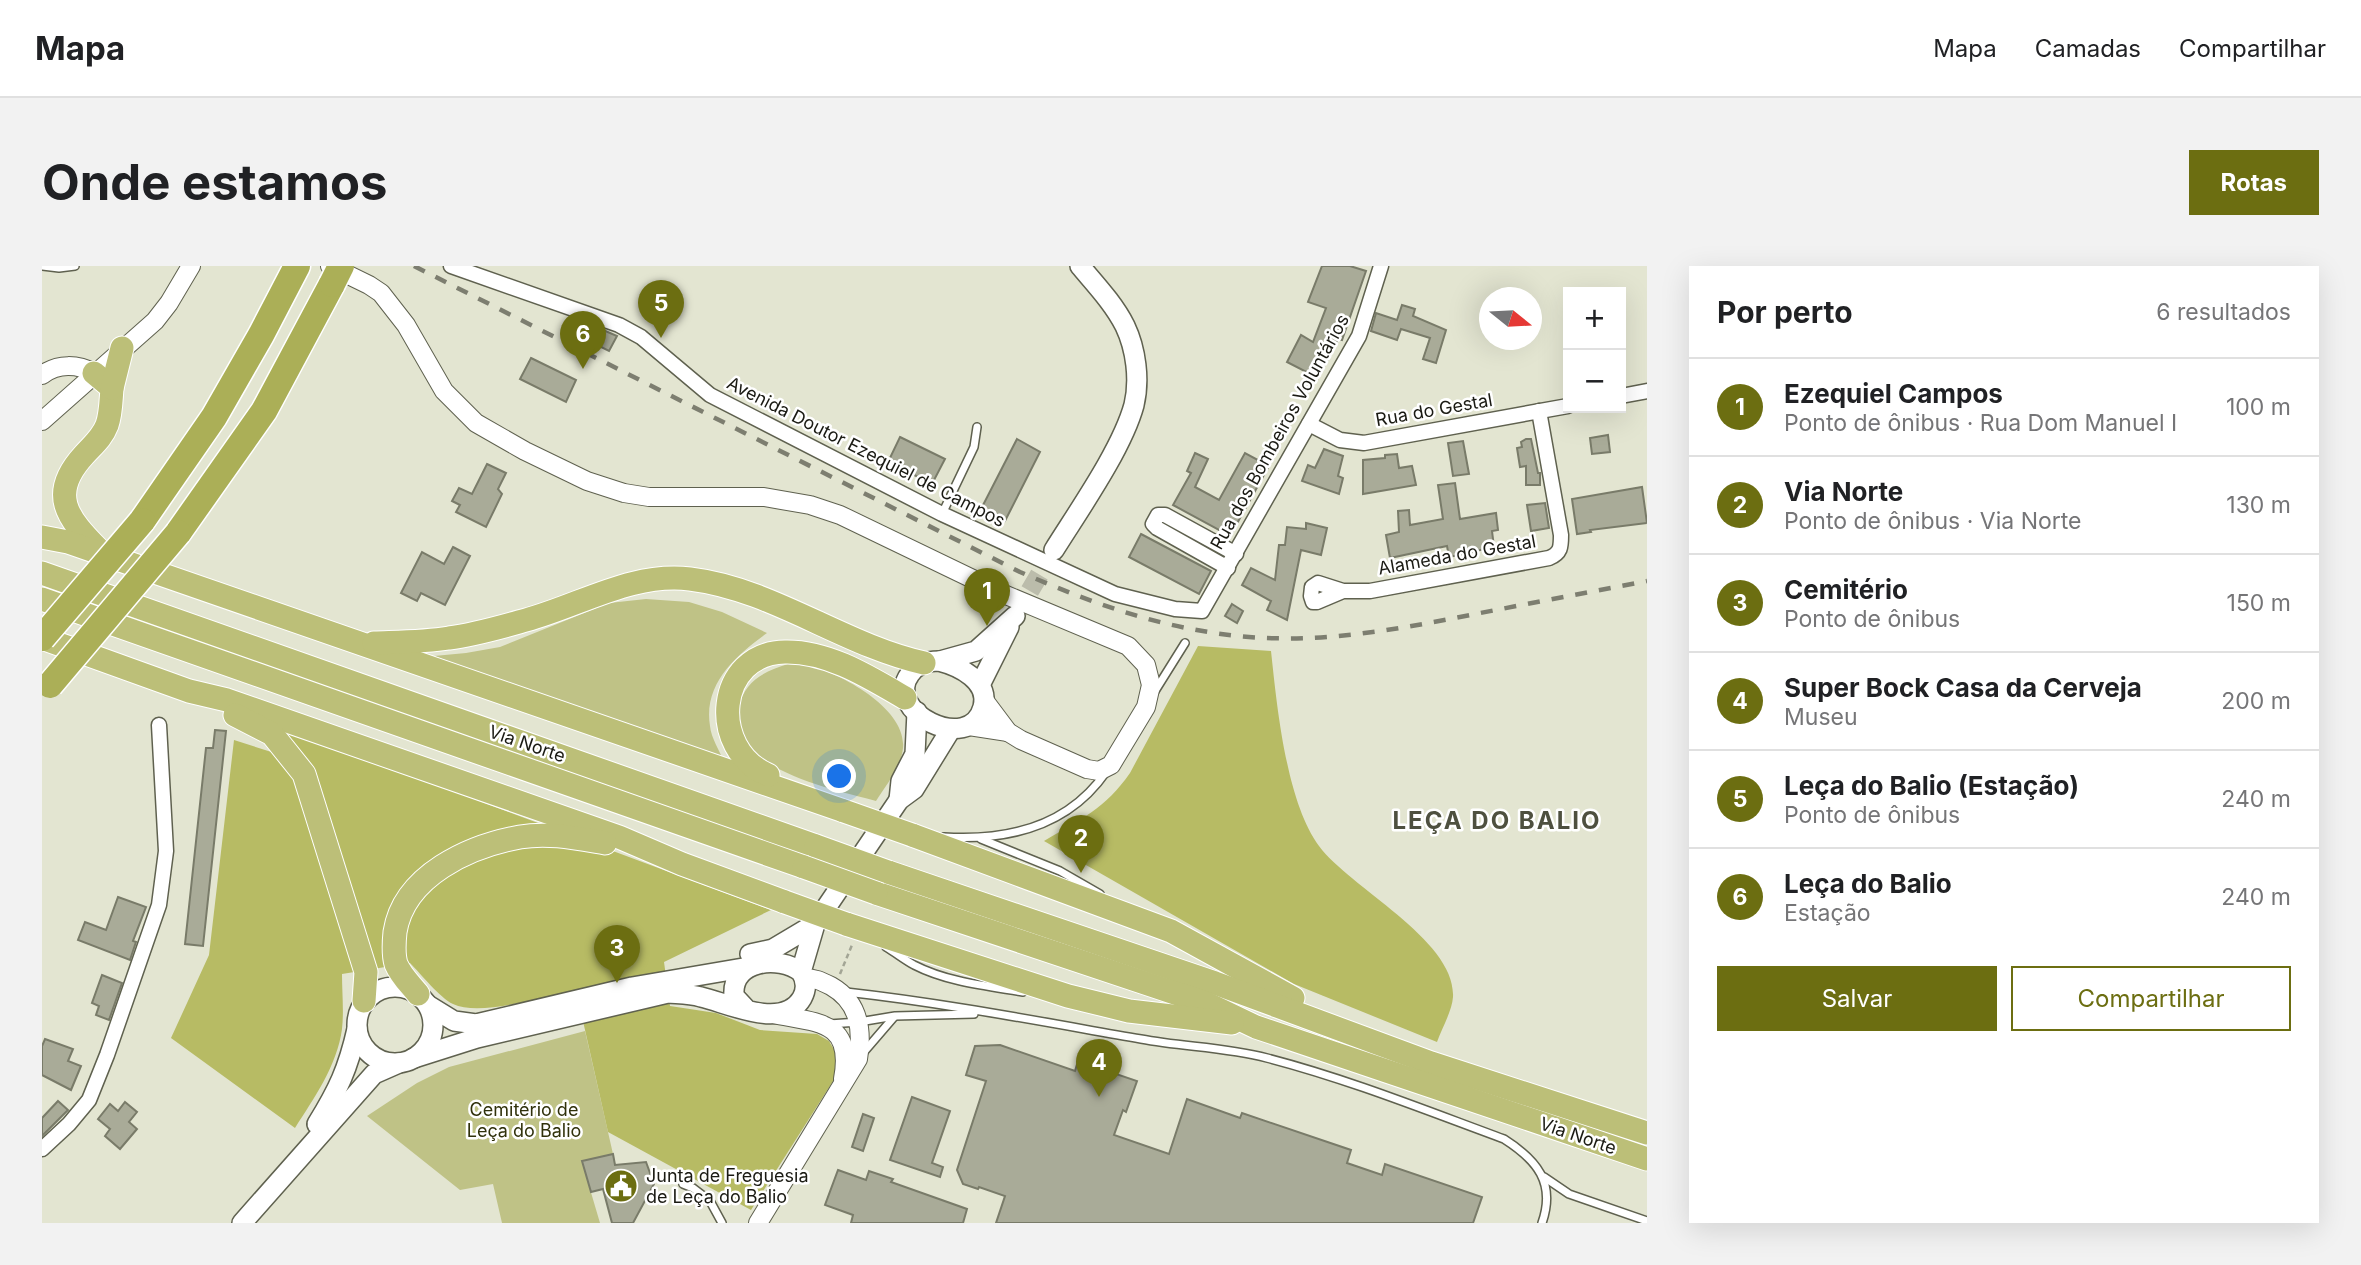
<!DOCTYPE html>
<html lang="pt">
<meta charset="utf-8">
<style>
:root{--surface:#fff;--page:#f2f2f2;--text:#202124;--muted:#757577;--line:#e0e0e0;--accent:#6c6e11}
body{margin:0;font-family:Inter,sans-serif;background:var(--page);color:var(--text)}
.controls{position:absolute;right:21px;top:21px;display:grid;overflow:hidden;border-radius:0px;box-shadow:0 7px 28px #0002}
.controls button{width:63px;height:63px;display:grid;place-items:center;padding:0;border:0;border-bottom:2px solid var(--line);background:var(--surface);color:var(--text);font:35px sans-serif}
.compass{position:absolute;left:1437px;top:21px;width:63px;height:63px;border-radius:50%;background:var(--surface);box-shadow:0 7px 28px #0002;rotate:108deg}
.you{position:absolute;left:798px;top:511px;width:24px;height:24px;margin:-18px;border:5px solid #fff;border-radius:50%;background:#1a73e8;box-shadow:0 0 0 10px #1a73e833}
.badge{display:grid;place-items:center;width:46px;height:46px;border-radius:50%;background:var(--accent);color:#fff;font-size:23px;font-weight:700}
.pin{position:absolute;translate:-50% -58px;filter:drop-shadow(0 2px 4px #0008)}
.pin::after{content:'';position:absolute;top:37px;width:24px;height:21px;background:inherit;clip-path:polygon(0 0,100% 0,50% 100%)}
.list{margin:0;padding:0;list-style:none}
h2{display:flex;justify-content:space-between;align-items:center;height:91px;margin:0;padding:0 28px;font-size:30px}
h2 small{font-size:23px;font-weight:400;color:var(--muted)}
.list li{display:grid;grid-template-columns:46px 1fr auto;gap:21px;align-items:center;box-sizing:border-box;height:98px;padding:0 28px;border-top:2px solid var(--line)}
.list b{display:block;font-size:26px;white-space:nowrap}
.list p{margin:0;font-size:23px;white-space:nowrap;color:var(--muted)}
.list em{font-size:23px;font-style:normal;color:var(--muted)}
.actions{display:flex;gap:14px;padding:21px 28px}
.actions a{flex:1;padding:16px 0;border:2px solid var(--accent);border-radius:0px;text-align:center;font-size:24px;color:var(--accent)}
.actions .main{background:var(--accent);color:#fff}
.map{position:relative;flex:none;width:1605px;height:957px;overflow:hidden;border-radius:0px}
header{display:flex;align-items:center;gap:42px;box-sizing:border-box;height:98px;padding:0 35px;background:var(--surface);border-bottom:2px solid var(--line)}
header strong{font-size:33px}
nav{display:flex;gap:38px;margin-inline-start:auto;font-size:24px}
.intro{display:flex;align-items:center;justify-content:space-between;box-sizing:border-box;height:168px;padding:0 42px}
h1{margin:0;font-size:49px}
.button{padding:18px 32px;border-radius:0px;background:var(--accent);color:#fff;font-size:24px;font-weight:700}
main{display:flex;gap:42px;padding:0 42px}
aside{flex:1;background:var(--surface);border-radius:0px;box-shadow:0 7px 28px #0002}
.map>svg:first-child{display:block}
.green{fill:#bfc286}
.forest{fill:#b7bb64}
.building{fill:#a9ab98;stroke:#797b69;stroke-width:2}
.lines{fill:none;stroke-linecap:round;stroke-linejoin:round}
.secondary-tunnel{stroke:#bbbcab;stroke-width:19;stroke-dasharray:19 10;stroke-linecap:butt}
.service-casing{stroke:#5f614f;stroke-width:10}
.minor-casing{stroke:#5f614f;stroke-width:17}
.tertiary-casing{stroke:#5f614f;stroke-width:20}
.secondary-casing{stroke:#5f614f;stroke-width:22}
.trunk-casing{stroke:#fff;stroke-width:25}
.motorway-casing{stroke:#fff;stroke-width:29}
.path{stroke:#a3a595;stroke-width:2.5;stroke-dasharray:5 3.5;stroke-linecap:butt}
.service{stroke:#fff;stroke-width:7}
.minor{stroke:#fff;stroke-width:14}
.tertiary{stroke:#fff;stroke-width:18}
.secondary{stroke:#fff;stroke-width:19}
.trunk{stroke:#bcbf78;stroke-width:23}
.motorway{stroke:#abaf57;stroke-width:26}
.rail{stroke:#7d7e70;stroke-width:4.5;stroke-dasharray:12 12;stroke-linecap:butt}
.trunk-bridge-casing{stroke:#fff;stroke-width:25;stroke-linecap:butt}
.motorway-bridge-casing{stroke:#fff;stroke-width:29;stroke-linecap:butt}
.trunk-bridge{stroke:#bcbf78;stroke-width:23}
.motorway-bridge{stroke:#abaf57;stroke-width:26}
.labels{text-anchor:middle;stroke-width:5;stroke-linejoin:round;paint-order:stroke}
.street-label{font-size:18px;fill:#1a1a13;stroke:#fff}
.park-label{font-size:18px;fill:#30310b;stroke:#fff}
.poi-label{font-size:18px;fill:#1a1a13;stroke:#fff;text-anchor:start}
.district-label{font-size:24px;font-weight:bold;letter-spacing:2px;fill:#4e503f;stroke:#fff}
</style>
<header>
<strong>Mapa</strong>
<nav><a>Mapa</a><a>Camadas</a><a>Compartilhar</a></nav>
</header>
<div class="intro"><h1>Onde estamos</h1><a class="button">Rotas</a></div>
<main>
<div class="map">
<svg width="1605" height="957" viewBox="0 0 1605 957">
<rect width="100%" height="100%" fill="#e3e5d1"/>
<g class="green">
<path d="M604 333 647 336 680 346 725 367C695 389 661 417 668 460 669 472 678 485 682 496L392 390 424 387 458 381 567 337Z"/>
<path d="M746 398C753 399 761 399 768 400 800 408 865 443 861 482 859 502 844 519 834 535 791 523 684 503 697 441 702 415 723 405 746 398Z"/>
<path d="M543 765 571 888 540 896 558 957H460L451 918 418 924 325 850 375 817 407 801Z"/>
</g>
<g class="forest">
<path d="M1156 380 1229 385C1235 440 1244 535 1277 580 1308 622 1414 674 1411 731 1410 745 1400 762 1395 776L1252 718 1002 575C1039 553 1063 543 1088 507Z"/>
<path d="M242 462 729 644 622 696 628 740 674 747 718 764 775 768 787 775 794 787 793 812 709 944 566 866 534 724C503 730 439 751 411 738 398 732 379 708 368 697L300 708C300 726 302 745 300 763 295 800 272 832 253 862L129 772 167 689 192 474 264 497Z"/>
</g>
<g class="building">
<path d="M1280 0H1308L1324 5 1300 74 1296 73 1276 112 1245 96 1259 69 1271 76 1284 42 1266 36Z"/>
<path d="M1360 39 1373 43 1371 50 1404 64 1394 97 1381 93 1388 72 1359 63 1355 74 1329 65 1334 47 1355 54Z"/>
<path d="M552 60 575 70 567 85 545 74Z"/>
<path d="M489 92 534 114 524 136 478 113Z"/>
<path d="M1566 169 1568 186 1550 188 1548 172Z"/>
<path d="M858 171 903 193 890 218 846 196Z"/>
<path d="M975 173 998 186 963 255 939 243Z"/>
<path d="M1484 173H1489L1496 207H1498V219H1484V200L1478 201 1475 182 1480 181 1479 176Z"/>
<path d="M1421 175 1427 208 1411 210 1406 177Z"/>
<path d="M1282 183 1301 190 1296 210 1301 212 1297 228 1260 215 1266 199 1273 202Z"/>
<path d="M1153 187 1166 193 1153 221 1177 234 1203 187 1227 200 1188 270 1131 239 1149 207 1145 205Z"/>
<path d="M1355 188 1357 202 1370 200 1374 219 1321 228V194L1343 192V189Z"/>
<path d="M445 198 464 207 456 223 460 228 444 261 414 246 418 239 410 235 417 222 430 228Z"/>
<path d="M1413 217 1418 253 1454 247 1456 264 1450 265 1452 281 1407 291 1405 280 1348 292 1344 269 1357 266 1356 245 1367 244 1368 259 1401 253 1396 219Z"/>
<path d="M1600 221 1605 257 1548 264 1549 266 1535 268 1530 233Z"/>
<path d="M1503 237 1507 262 1489 265 1485 239Z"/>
<path d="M1264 257 1285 262 1279 289 1259 284 1245 354 1225 344 1229 335 1200 319 1209 302 1233 314 1237 279H1243L1245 261 1264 263Z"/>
<path d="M1099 268 1169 305 1157 328 1087 291Z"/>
<path d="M411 281 428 290 403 339 379 327 375 335 359 327 380 286 402 298Z"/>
<path d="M1190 338 1201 345 1195 357 1183 350Z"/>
<path d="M173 464 184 465 161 680 143 678 164 482H171Z"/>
<path d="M76 631 104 641 91 675 94 676 88 694 36 674 43 656 64 664Z"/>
<path d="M60 709 80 717 67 754 54 749 57 740 50 737Z"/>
<path d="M3 773 31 783 26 795 39 800 29 824 0 809V780Z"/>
<path d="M958 779 1033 805 1036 795 1095 815 1084 846 1081 844 1072 869 1127 888 1145 833 1198 852 1200 847 1309 884 1305 897 1340 909 1343 898 1440 931 1431 957H954L963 930 937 921 936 923 921 918 915 904 944 815 924 809 933 780Z"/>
<path d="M870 831 908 845 890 897 901 901 898 911 848 894Z"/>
<path d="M16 835 26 844 0 870V852Z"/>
<path d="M83 836 95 846 87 856 95 863 78 883 63 870 68 863 56 853 68 838 76 845Z"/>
<path d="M821 848 832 852 821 885 810 881Z"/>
<path d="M571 888 573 899 604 896 612 918 591 957H570L561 923 549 926 540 895Z"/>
<path d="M796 904 824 914 827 905 851 913 849 916 925 943 921 957H809L811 949 783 939Z"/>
</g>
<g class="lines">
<path class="secondary-tunnel" d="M973 350 1012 284"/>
<defs>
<g id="service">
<path d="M0 0 17 2 33 0"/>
<path d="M900 248 932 181 935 161"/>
<path d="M1113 425 1143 377"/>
<path d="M902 571C966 575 1026 561 1064 506"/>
<path d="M939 573 1018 605 1058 628"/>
<path d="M844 681C854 687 863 694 872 699 905 716 945 720 981 726"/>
<path d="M804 726C903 737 1001 756 1099 773 1141 781 1184 781 1225 792 1306 813 1383 844 1462 873 1495 894 1514 917 1500 957"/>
<path d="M787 758 817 756 853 750 932 748"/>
<path d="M821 787 852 751"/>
<path d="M1502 911 1527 928 1605 955"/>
<path d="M641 918 651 922 668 935 680 957"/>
</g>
<g id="minor">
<path d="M409 0 577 59 599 71 668 129 900 248 1073 328 1133 343 1160 345 1317 70 1339 0"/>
<path d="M1579 130 1605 125"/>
<path d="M1267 158 1298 174 1322 177 1526 140"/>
<path d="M1186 302 1115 262 1111 258 1116 249H1123L1194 288"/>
<path d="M1301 325 1275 336H1271L1269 330 1270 321 1276 317 1301 325H1328L1507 292C1519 287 1519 281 1519 269L1497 145"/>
<path d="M0 883 27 858 47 834 65 789 117 639 124 585 117 459"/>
</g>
<g id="tertiary">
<path d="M288 0 327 19 339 27 364 59 402 125 434 157 483 185 545 215 582 227 607 231H722L768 239 798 249 964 329 1086 380 1104 399 1109 419 1104 441 1069 499 1057 505 1045 503 979 474 966 466 942 434"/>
<path d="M0 109C16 97 36 98 52 107"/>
<path d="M0 155 113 55 127 37 149 0"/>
<path d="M927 460 966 466"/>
<path d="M731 748C775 757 812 754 801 813"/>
<path d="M716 957 816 793C821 763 817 736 789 720 779 715 773 712 762 712"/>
</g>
<g id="secondary">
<path d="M1012 284C1037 244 1080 183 1092 139 1098 114 1094 83 1083 60 1072 38 1054 19 1038 0"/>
<path d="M897 395C917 400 948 415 941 441 928 490 840 445 868 408 875 398 885 395 897 395Z"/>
<path d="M898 395 934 385 973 350"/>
<path d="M938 419 967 361"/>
<path d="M857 534 859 515 873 488 875 446"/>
<path d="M708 688 731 683 773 658"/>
<path d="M759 706 773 658 857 534 872 523 909 463"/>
<circle cx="353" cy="759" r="38"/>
<path d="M386 739 412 755 434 758 590 721 707 701"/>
<path d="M372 792 435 772 626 727C637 728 648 728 659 731 686 737 741 765 760 732 765 723 764 714 759 706 737 689 689 694 692 730L705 744"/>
<path d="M275 858C296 824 306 803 315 763"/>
<path d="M200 957 332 808 357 797"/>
</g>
<g id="trunk">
<path d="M52 107 70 122C69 134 69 148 65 159 60 172 51 179 42 189 6 228 25 252 57 284"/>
<path d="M70 122 80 82"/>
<path d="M0 271 26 276 802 545"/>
<path d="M0 307 774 580"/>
<path d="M0 333 762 601"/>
<path d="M0 372 147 425 185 434 577 571 640 598 743 636"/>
<path d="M332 377C357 376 382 376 407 372 432 369 459 361 484 354 539 339 590 306 648 313 731 323 801 379 882 397"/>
<path d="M193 449 230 468 262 508 324 706 322 735"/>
<path d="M726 509C666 483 674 387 743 386 786 385 827 411 863 432"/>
<path d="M870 569 1129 665 1251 732"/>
<path d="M846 606 1173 717 1389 797 1605 867"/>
<path d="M834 627 1166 738 1214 761 1605 893"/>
<path d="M804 658 1026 730 1087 745 1190 757"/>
<path d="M376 728C368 718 359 710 354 698 351 688 352 676 353 666 362 609 428 580 478 571 506 566 534 572 563 577"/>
</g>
<g id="motorway">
<path d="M100 255 172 151 219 69 255 0"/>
<path d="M136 267 222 145 290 18"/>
</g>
</defs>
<use href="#service" class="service-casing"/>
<use href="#minor" class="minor-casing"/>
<use href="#tertiary" class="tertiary-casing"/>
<use href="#secondary" class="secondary-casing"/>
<use href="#trunk" class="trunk-casing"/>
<use href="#motorway" class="motorway-casing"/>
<path class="path" d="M798 708 810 679"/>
<use href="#service" class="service"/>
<use href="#minor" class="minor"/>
<use href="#tertiary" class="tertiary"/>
<use href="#secondary" class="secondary"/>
<use href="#trunk" class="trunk"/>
<use href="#motorway" class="motorway"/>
<path class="rail" d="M372 0 978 306C1054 339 1124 364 1207 371 1283 377 1358 363 1433 348 1490 337 1548 326 1605 315"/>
<defs>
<g id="trunk-bridge">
<path d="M802 545 870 569"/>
<path d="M774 580 846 606"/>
<path d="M762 601 834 627"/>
<path d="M743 636 804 658"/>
</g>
<g id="motorway-bridge">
<path d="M290 18 299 0"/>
<path d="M0 372 100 255"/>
<path d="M8 419 136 267"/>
</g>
</defs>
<use href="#trunk-bridge" class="trunk-bridge-casing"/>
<use href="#motorway-bridge" class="motorway-bridge-casing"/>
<use href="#trunk-bridge" class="trunk-bridge"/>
<use href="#motorway-bridge" class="motorway-bridge"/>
</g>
<defs>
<symbol id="civic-disc" viewBox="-11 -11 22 22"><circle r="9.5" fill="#6c6e11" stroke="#fff"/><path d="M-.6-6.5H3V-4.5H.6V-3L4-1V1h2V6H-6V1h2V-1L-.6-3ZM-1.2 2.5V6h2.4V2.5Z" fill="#fff"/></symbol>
</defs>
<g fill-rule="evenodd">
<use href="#civic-disc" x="560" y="901" width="38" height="38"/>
</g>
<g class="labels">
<g class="street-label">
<text transform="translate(1392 144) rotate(-10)" y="6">Rua do Gestal</text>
<text transform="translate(1238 166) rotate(-61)" y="6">Rua dos Bombeiros Voluntários</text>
<text transform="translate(824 186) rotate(27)" y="6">Avenida Doutor Ezequiel de Campos</text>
<text transform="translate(1415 289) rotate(-10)" y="6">Alameda do Gestal</text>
<text transform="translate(485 478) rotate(19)" y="6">Via Norte</text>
<text transform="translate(1536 870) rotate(19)" y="6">Via Norte</text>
</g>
<g class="park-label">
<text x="482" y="850">Cemitério de<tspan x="482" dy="21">Leça do Balio</tspan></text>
</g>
<g class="poi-label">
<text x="604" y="916">Junta de Freguesia<tspan x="604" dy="21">de Leça do Balio</tspan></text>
</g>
<g class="district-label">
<text x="1455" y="563">LEÇA DO BALIO</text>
</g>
</g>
</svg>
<div class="controls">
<button>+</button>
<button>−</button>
</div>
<svg class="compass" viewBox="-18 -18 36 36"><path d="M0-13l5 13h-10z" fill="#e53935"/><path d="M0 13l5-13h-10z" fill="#757577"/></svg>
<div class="you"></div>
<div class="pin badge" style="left:945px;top:360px">1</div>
<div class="pin badge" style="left:1039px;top:607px">2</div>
<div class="pin badge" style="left:575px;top:717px">3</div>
<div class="pin badge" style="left:1057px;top:831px">4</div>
<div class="pin badge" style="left:619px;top:72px">5</div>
<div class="pin badge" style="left:541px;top:103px">6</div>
</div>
<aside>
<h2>Por perto<small>6 resultados</small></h2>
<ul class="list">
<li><span class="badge">1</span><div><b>Ezequiel Campos</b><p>Ponto de ônibus · Rua Dom Manuel I</p></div><em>100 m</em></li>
<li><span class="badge">2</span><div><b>Via Norte</b><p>Ponto de ônibus · Via Norte</p></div><em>130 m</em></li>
<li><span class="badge">3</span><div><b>Cemitério</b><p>Ponto de ônibus</p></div><em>150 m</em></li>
<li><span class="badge">4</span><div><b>Super Bock Casa da Cerveja</b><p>Museu</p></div><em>200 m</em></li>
<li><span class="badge">5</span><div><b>Leça do Balio (Estação)</b><p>Ponto de ônibus</p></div><em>240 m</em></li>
<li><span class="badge">6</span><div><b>Leça do Balio</b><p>Estação</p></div><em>240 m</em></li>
</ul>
<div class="actions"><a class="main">Salvar</a><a>Compartilhar</a></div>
</aside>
</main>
